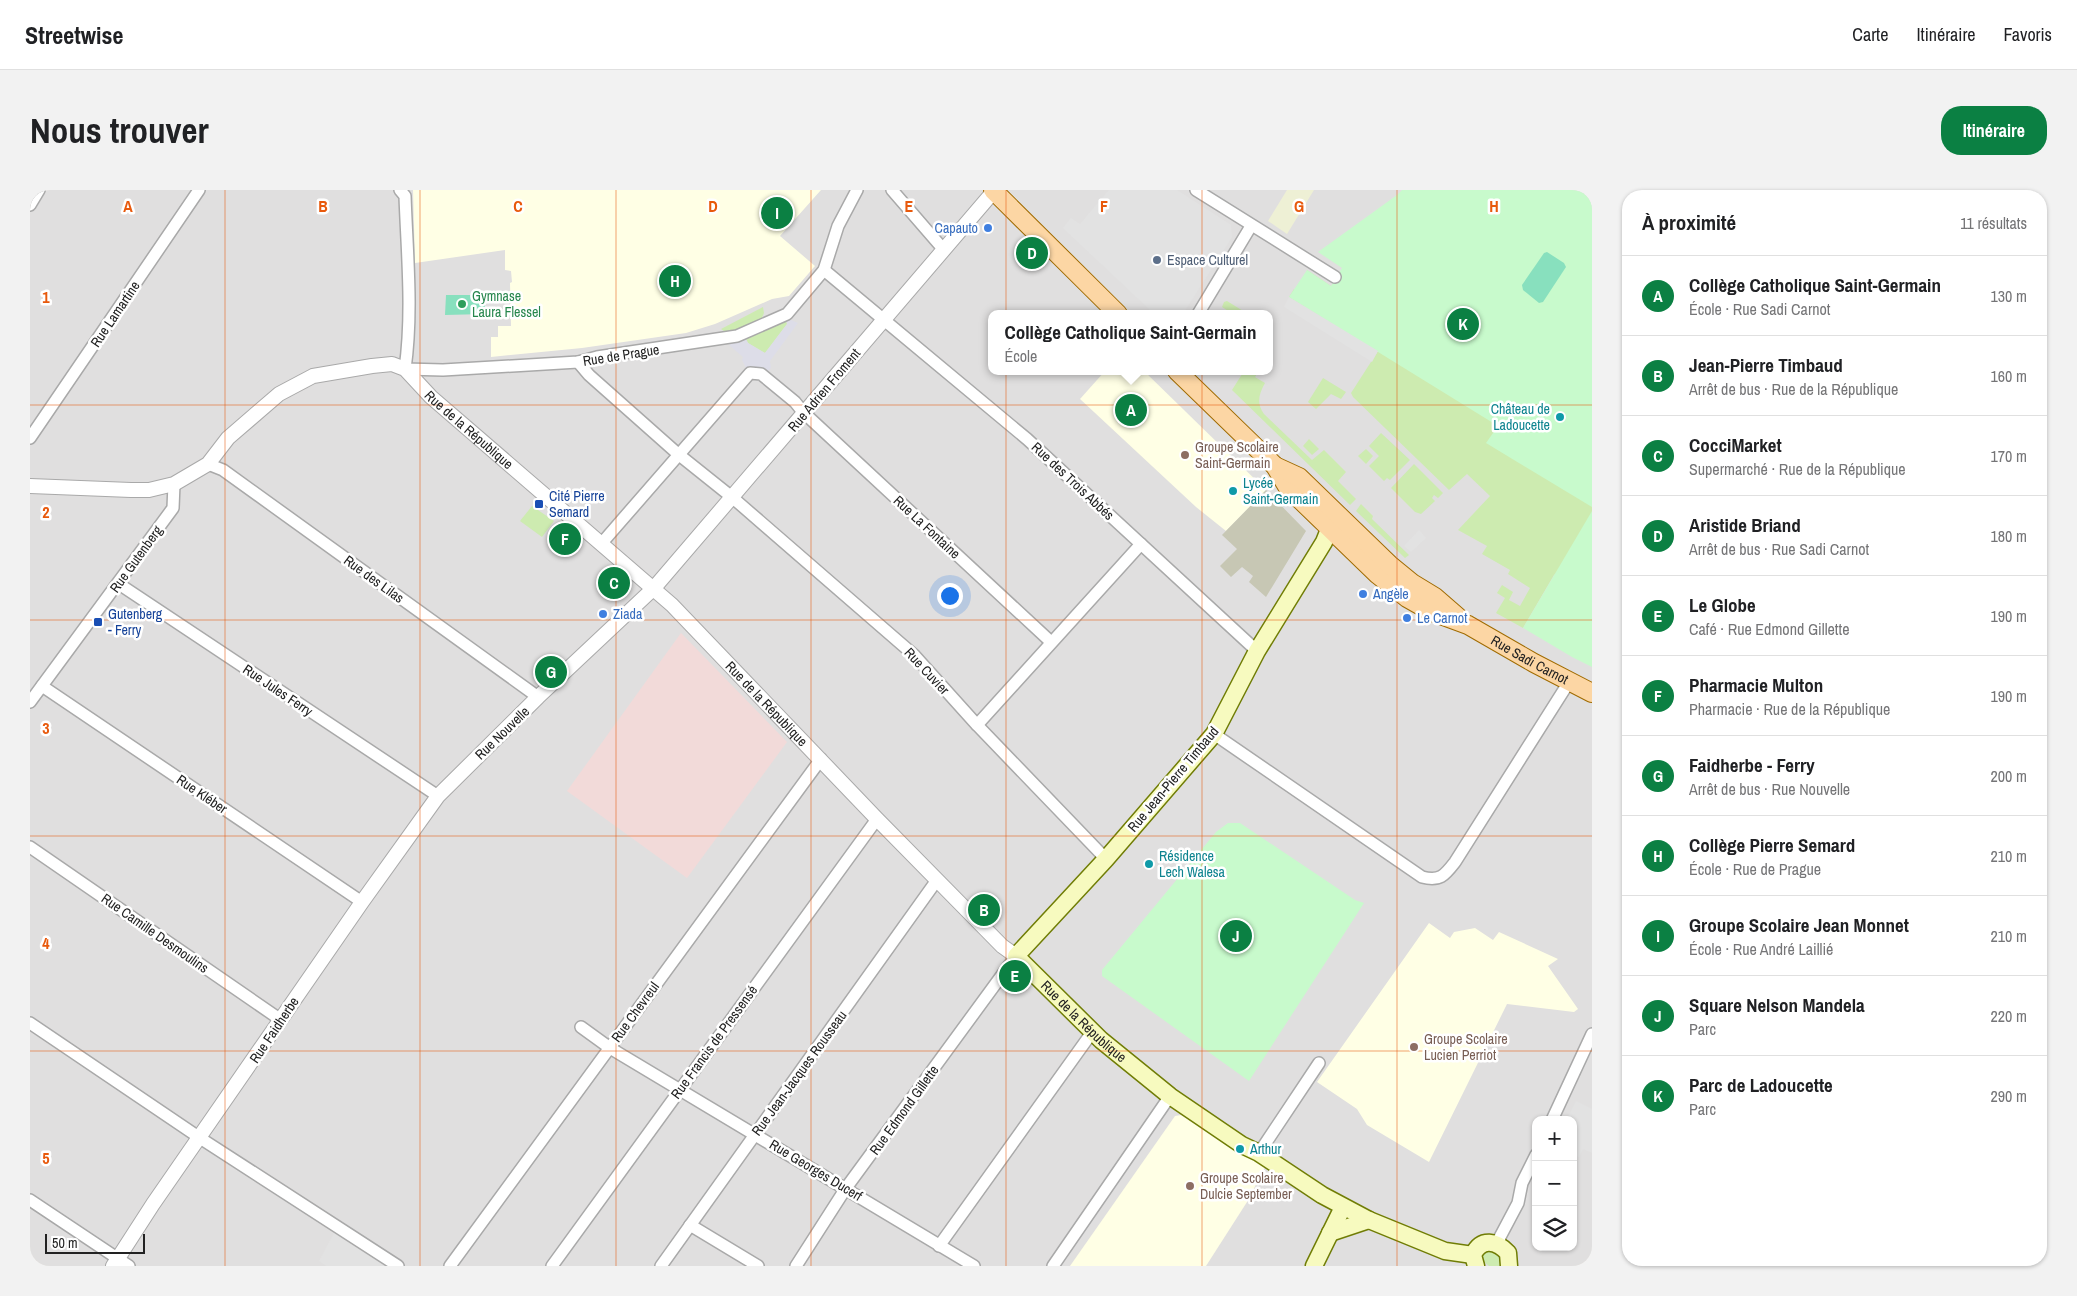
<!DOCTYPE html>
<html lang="fr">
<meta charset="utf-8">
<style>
:root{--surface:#fff;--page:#f2f2f2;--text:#202124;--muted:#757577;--line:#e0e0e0;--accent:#0b8043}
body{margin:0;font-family:"Archivo Narrow",sans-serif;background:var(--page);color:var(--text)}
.controls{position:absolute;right:15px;bottom:15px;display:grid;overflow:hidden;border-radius:10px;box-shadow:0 1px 4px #0004}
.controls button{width:45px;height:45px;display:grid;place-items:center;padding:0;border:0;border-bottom:1px solid var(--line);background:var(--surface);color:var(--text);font:25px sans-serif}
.scale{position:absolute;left:15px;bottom:12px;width:100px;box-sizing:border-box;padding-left:5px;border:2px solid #222;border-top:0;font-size:14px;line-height:18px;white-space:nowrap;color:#222;-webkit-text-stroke:4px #fff;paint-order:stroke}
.you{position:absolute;left:919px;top:405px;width:18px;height:18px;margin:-12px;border:4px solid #fff;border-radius:50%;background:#1a73e8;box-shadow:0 0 0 8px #1a73e833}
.badge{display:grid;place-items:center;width:32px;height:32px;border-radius:50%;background:var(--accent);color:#fff;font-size:16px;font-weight:700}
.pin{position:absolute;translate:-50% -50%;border:2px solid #fff;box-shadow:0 1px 5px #0006}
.popup{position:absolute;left:958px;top:120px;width:285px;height:65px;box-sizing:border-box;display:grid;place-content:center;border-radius:10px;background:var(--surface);filter:drop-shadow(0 1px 4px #0005);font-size:16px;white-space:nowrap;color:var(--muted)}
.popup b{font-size:19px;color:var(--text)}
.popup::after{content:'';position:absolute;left:50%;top:100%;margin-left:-10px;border:10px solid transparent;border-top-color:var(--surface)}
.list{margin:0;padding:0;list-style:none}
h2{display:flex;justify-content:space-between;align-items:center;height:65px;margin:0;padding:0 20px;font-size:21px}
h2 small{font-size:16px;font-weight:400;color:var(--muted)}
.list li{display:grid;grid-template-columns:32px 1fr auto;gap:15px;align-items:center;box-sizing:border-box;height:80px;padding:0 20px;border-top:1px solid var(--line)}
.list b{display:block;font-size:19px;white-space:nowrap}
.list p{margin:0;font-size:16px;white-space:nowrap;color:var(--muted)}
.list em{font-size:16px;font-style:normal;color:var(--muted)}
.icon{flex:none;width:28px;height:28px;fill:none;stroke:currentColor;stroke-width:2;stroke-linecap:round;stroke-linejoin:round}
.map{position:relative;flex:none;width:1562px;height:1076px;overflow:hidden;border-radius:20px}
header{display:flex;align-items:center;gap:30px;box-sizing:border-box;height:70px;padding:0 25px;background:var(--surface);border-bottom:1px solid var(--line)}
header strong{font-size:24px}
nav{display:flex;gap:28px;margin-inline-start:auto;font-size:18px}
.intro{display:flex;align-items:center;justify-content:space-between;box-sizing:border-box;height:120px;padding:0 30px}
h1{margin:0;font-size:35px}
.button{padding:12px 22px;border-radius:20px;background:var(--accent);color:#fff;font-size:18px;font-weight:700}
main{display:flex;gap:30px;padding:0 30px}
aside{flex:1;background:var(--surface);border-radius:20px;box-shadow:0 1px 4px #0004}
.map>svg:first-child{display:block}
.residential{fill:#e0dfdf;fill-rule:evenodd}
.commercial{fill:#f2dad9}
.education{fill:#ffffe5}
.construction{fill:#c7c7b4}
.farmland{fill:#eef0d5}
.grass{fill:#cdebb0}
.park{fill:#c8facc}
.pitch{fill:#88e0be}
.parking{fill:#e2e2e2}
.plaza{fill:#dddde8}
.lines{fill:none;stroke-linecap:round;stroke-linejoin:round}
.minor-casing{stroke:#a9a9a9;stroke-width:14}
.tertiary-casing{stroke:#a9a9a9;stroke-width:16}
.secondary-casing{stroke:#707d05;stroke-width:19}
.primary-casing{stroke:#a06b00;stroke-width:20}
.minor{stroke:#fff;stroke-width:11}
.tertiary{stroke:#fff;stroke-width:14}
.secondary{stroke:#f7fabf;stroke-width:16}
.primary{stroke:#fcd6a4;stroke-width:18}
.grid{fill:none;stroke:#e8590c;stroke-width:1;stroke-opacity:0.55}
.shop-dot{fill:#3f7fe0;stroke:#fff;stroke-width:2}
.service-dot{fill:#5c6f8a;stroke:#fff;stroke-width:2}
.leisure-dot{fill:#2e9e5b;stroke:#fff;stroke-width:2}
.culture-dot{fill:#0f9aa8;stroke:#fff;stroke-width:2}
.education-dot{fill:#8d6e63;stroke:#fff;stroke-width:2}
.transit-dot{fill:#1a4fb4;stroke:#fff;stroke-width:2}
.labels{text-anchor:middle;stroke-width:5;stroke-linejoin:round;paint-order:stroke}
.shop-label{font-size:14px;fill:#366cbe;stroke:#fff;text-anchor:start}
.service-label{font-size:14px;fill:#4e5e75;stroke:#fff;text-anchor:start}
.leisure-label{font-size:14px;fill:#27864d;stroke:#fff;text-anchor:start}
.street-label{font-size:14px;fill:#222;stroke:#fff}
.culture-label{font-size:14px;fill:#0d838f;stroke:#fff;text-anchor:start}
.education-label{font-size:14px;fill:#785e54;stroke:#fff;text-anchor:start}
.transit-label{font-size:14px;fill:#164399;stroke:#fff;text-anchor:start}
.grid-label{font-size:16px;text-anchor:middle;font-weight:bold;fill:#e8590c;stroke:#fff;stroke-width:5;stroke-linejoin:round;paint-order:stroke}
</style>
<header>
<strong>Streetwise</strong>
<nav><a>Carte</a><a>Itinéraire</a><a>Favoris</a></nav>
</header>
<div class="intro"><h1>Nous trouver</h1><a class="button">Itinéraire</a></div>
<main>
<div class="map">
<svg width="1562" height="1076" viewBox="0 0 1562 1076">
<rect width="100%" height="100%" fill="#f2efe9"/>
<path class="residential" d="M0 0H1562V1076H0ZM962 124H1240V181H962ZM1506 930H1543V1057H1506Z"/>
<path class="commercial" d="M651 443 757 552 657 688 537 601Z"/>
<g class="education">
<path d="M383 0H791L750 46 785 76 759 106 742 109 685 134 656 143 552 158 461 167V147H468V136H481L480 93 482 92 481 81 475 80V60L385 73Z"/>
<path d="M1075 181H1114L1236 300 1196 341 1166 317 1050 209Z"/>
<path d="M1399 733 1420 748 1424 742 1445 738 1463 750 1469 742 1528 769 1518 776 1548 819 1544 822 1477 814 1399 972 1337 935 1327 919 1287 892Z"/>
<path d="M1151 925 1235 977 1217 1012 1176 1076H1040L1145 926Z"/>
</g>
<path class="construction" d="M1236 300 1276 341 1236 407 1219 392 1223 386 1212 377 1201 387 1190 376 1207 359 1192 345Z"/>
<path class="farmland" d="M1257 0H1284L1257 44 1238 31Z"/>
<g class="grass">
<path d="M1277 80 1301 96 1562 232V350L1524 385 1493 438 1466 423 1475 408 1467 403 1472 395 1483 402 1479 410 1490 416 1500 398 1478 384 1480 380 1452 364 1457 356 1428 340 1460 306 1437 284 1419 300 1323 207 1321 203 1348 161 1259 107 1264 99 1275 107Z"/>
<path d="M1197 111 1218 124H1203L1192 117 1194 112Z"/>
<path d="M733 117 734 123 731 130 698 144 691 139Z"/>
<path d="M756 130 757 134 735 163 718 153 715 147Z"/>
<path d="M1214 181H1229L1225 187 1235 193C1229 204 1226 213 1234 224L1282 270 1294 260 1316 282 1308 291 1326 309 1320 315 1202 200Z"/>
<path d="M1293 188 1316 202 1311 209 1301 204 1286 219 1278 212Z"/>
<path d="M1351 243 1380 270 1360 290 1357 288 1354 291 1339 276 1349 266 1339 256Z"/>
<path d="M1279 249 1289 259 1282 265 1273 256Z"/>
<path d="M1336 259 1343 266 1336 274 1328 266Z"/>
<path d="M1384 274 1413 303 1408 308 1404 305 1402 308 1405 311 1391 324 1385 322 1361 298Z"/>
<path d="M1331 314 1343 326 1342 329 1379 365 1375 368 1326 321Z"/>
<path d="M502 316 524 331 512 347 490 331Z"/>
<path d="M1459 1061 1465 1062 1471 1067 1472 1073 1471 1076H1459L1453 1071 1452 1065Z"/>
</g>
<g class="park">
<path d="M1372 0H1562V317L1456 253 1468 236 1259 107 1277 80 1301 96 1312 78 1288 62 1367 5Z"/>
<path d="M1562 321V477L1542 467 1493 438Z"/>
<path d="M1198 633H1210L1325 710 1334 713 1219 891 1072 786V780L1186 642Z"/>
</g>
<g class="pitch">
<path d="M1517 62 1534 73 1536 77 1513 112 1509 113 1493 100 1492 95 1514 63Z"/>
<path d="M416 105H455V124L415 125Z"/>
</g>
<g class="parking">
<path d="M1079 0H1147L1201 35 1202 47 1153 124H1124L1033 38 1041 28 1050 34Z"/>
<path d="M1259 107 1348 161 1342 172 1254 117Z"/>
<path d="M1389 340 1396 348 1381 362 1374 356Z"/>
<path d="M1546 911 1562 919V963L1553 959 1549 967 1543 964V930H1535L1536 927H1538Z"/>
<path d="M305 1041 360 1076H296L289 1071Z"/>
</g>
<path class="plaza" d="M756 130H761L768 133 740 171 741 178 736 183 729 178 717 180 712 170 713 167 699 155 715 147 718 153 735 163 757 134Z"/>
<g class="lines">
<defs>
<g id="minor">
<path d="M370 0 375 6C377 63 383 122 375 179L413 180 548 172 567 167 707 146 757 124 794 80 808 36 827 0"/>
<path d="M862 0 914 60"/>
<path d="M1166 0 1305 87"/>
<path d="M0 15 9 0"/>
<path d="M794 80 997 249 1227 461"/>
<path d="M1168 124 1221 36"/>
<path d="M548 172 559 185 648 264 703 308 884 465 947 535 1076 669"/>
<path d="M0 248 169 0"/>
<path d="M178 274 193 280 508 507"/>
<path d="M571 354 720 183 731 184 765 212 773 222 1021 452"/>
<path d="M89 394 408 606"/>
<path d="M12 496 332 712"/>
<path d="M0 512 143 318 144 294"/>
<path d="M947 535 1111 354"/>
<path d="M1184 544 1392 687C1410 692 1415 685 1425 672L1539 492"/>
<path d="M0 657 251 830"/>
<path d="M0 833 170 948 368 1076"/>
<path d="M551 837 580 858 944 1076"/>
<path d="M1522 930 1562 844"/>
<path d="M1229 963 1289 873"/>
<path d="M0 1010 99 1076"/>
<path d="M660 1035 728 1076"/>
<path d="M1469 1054 1470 1047 1488 1013 1492 993 1506 965"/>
<path d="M909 1056 1063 841"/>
<path d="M420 1076 791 569"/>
<path d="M522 1076 847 629"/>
<path d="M631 1076 907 690"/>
<path d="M766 1076 816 998 986 766"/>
<path d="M1023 1076 1140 906"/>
</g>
<g id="tertiary">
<path id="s1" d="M0 296 101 300H119L144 294 178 274 198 248 249 204 283 186 342 176 362 174 375 179 401 207 642 415 847 629 972 756 986 766"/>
<path d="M83 1076 123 1014 332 712 408 606 508 507 624 398 964 1"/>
</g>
<g id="secondary">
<path id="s2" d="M1304 327 1294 352 1227 461 1184 544 1076 669 986 766 1071 850 1140 906 1212 955 1229 963 1292 1005 1339 1030 1415 1061 1443 1065"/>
<path d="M1300 1043 1339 1030"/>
<path d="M1284 1076 1313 1017"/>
<path d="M1446 1076 1443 1065C1451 1047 1467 1051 1478 1063L1479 1076"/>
</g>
<g id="primary">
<path d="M963 0 1088 124"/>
<path id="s3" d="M1147 181 1245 276 1258 298 1348 385 1377 408 1400 421 1438 435 1504 473 1562 503"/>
<path d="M1245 276 1269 287 1360 375 1382 393 1405 407 1428 427"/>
</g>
</defs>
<use href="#minor" class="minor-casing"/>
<use href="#tertiary" class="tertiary-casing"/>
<use href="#secondary" class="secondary-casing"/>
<use href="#primary" class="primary-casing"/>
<use href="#minor" class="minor"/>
<use href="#tertiary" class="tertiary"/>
<use href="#secondary" class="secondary"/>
<use href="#primary" class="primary"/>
</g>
<path class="grid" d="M195 0V1076M390 0V1076M586 0V1076M781 0V1076M976 0V1076M1172 0V1076M1367 0V1076M0 215H1562M0 430H1562M0 646H1562M0 861H1562"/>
<g class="shop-dot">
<circle cx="958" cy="38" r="5"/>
<circle cx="1333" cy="404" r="5"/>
<circle cx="573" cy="424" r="5"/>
<circle cx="1377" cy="428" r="5"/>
</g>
<circle class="service-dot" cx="1127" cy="70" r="5"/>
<circle class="leisure-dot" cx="432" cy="114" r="5"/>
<g class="culture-dot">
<circle cx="1530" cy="227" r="5"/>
<circle cx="1203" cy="301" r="5"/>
<circle cx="1119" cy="674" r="5"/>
<circle cx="1210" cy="959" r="5"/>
</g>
<g class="education-dot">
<circle cx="1155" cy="265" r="5"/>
<circle cx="1384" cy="857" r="5"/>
<circle cx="1160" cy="996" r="5"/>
</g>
<g class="transit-dot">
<rect x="504" y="309" width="10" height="10" rx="2.5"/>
<rect x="63" y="427" width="10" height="10" rx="2.5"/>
</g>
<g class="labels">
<g class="shop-label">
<text x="948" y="43" text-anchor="end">Capauto</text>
<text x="1343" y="409">Angèle</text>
<text x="583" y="429">Ziada</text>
<text x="1387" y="433">Le Carnot</text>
</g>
<g class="service-label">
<text x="1137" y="75">Espace Culturel</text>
</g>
<g class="leisure-label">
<text x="442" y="111">Gymnase<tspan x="442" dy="16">Laura Flessel</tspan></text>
</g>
<g class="street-label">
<text transform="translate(85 124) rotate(-56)" y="5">Rue Lamartine</text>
<text transform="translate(591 165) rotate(-9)" y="5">Rue de Prague</text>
<text transform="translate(794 200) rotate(-50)" y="5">Rue Adrien Froment</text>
<text dy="5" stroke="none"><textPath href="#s1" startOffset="505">Rue de la République</textPath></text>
<text transform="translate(1043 291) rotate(43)" y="5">Rue des Trois Abbés</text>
<text transform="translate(897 337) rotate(43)" y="5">Rue La Fontaine</text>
<text transform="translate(106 369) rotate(-54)" y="5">Rue Gutenberg</text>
<text transform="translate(344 389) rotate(36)" y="5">Rue des Lilas</text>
<text dy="5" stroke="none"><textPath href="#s3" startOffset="462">Rue Sadi Carnot</textPath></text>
<text transform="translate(897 481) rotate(47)" y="5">Rue Cuvier</text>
<text transform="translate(248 500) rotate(34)" y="5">Rue Jules Ferry</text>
<text dy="5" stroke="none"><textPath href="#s1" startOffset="910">Rue de la République</textPath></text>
<text transform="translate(472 543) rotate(-44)" y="5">Rue Nouvelle</text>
<text transform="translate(1143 589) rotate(-50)" y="5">Rue Jean-Pierre Timbaud</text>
<text transform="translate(172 604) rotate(34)" y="5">Rue Kléber</text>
<text transform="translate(125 743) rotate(35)" y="5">Rue Camille Desmoulins</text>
<text transform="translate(605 822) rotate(-54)" y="5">Rue Chevreul</text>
<text dy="5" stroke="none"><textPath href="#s2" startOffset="640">Rue de la République</textPath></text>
<text transform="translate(244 840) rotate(-56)" y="5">Rue Faidherbe</text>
<text transform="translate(684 852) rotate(-54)" y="5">Rue Francis de Pressensé</text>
<text transform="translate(769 883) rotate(-54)" y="5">Rue Jean-Jacques Rousseau</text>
<text transform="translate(874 920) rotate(-54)" y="5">Rue Edmond Gillette</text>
<text transform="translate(786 980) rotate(31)" y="5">Rue Georges Ducerf</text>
</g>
<g class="culture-label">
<text x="1520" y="224" text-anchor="end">Château de<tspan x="1520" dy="16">Ladoucette</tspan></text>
<text x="1213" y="298">Lycée<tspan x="1213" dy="16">Saint-Germain</tspan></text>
<text x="1129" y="671">Résidence<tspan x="1129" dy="16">Lech Walesa</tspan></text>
<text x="1220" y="964">Arthur</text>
</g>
<g class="education-label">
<text x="1165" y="262">Groupe Scolaire<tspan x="1165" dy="16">Saint-Germain</tspan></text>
<text x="1394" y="854">Groupe Scolaire<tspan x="1394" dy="16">Lucien Perriot</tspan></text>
<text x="1170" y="993">Groupe Scolaire<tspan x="1170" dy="16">Dulcie September</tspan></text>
</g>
<g class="transit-label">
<text x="519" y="311">Cité Pierre<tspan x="519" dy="16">Semard</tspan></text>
<text x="78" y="429">Gutenberg<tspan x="78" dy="16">- Ferry</tspan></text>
</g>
</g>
<g class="grid-label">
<text x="98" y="22">A</text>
<text x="293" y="22">B</text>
<text x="488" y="22">C</text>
<text x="683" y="22">D</text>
<text x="879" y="22">E</text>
<text x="1074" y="22">F</text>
<text x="1269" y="22">G</text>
<text x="1464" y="22">H</text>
<text x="16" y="113">1</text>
<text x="16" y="328">2</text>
<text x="16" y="544">3</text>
<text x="16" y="759">4</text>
<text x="16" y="974">5</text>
</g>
</svg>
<div class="controls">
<button>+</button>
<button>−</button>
<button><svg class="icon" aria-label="layers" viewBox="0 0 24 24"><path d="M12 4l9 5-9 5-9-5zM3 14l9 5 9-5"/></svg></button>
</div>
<div class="scale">50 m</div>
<div class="you"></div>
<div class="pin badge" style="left:1101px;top:220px">A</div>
<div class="popup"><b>Collège Catholique Saint-Germain</b>École</div>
<div class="pin badge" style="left:954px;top:720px">B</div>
<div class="pin badge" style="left:584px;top:393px">C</div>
<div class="pin badge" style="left:1002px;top:63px">D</div>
<div class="pin badge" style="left:985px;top:786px">E</div>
<div class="pin badge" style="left:535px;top:349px">F</div>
<div class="pin badge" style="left:521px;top:482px">G</div>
<div class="pin badge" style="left:645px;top:91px">H</div>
<div class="pin badge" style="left:747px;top:23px">I</div>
<div class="pin badge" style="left:1206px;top:746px">J</div>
<div class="pin badge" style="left:1433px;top:134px">K</div>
</div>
<aside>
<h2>À proximité<small>11 résultats</small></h2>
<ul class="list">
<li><span class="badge">A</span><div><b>Collège Catholique Saint-Germain</b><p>École · Rue Sadi Carnot</p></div><em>130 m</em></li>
<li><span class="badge">B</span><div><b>Jean-Pierre Timbaud</b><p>Arrêt de bus · Rue de la République</p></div><em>160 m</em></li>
<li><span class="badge">C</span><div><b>CocciMarket</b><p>Supermarché · Rue de la République</p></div><em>170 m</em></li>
<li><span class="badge">D</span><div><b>Aristide Briand</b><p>Arrêt de bus · Rue Sadi Carnot</p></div><em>180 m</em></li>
<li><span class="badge">E</span><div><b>Le Globe</b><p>Café · Rue Edmond Gillette</p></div><em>190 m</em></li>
<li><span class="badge">F</span><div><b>Pharmacie Multon</b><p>Pharmacie · Rue de la République</p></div><em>190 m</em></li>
<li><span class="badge">G</span><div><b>Faidherbe - Ferry</b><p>Arrêt de bus · Rue Nouvelle</p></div><em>200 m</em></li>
<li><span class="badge">H</span><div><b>Collège Pierre Semard</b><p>École · Rue de Prague</p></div><em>210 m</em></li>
<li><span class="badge">I</span><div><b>Groupe Scolaire Jean Monnet</b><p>École · Rue André Laillié</p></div><em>210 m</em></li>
<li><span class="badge">J</span><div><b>Square Nelson Mandela</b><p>Parc</p></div><em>220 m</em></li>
<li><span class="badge">K</span><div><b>Parc de Ladoucette</b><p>Parc</p></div><em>290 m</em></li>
</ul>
</aside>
</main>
